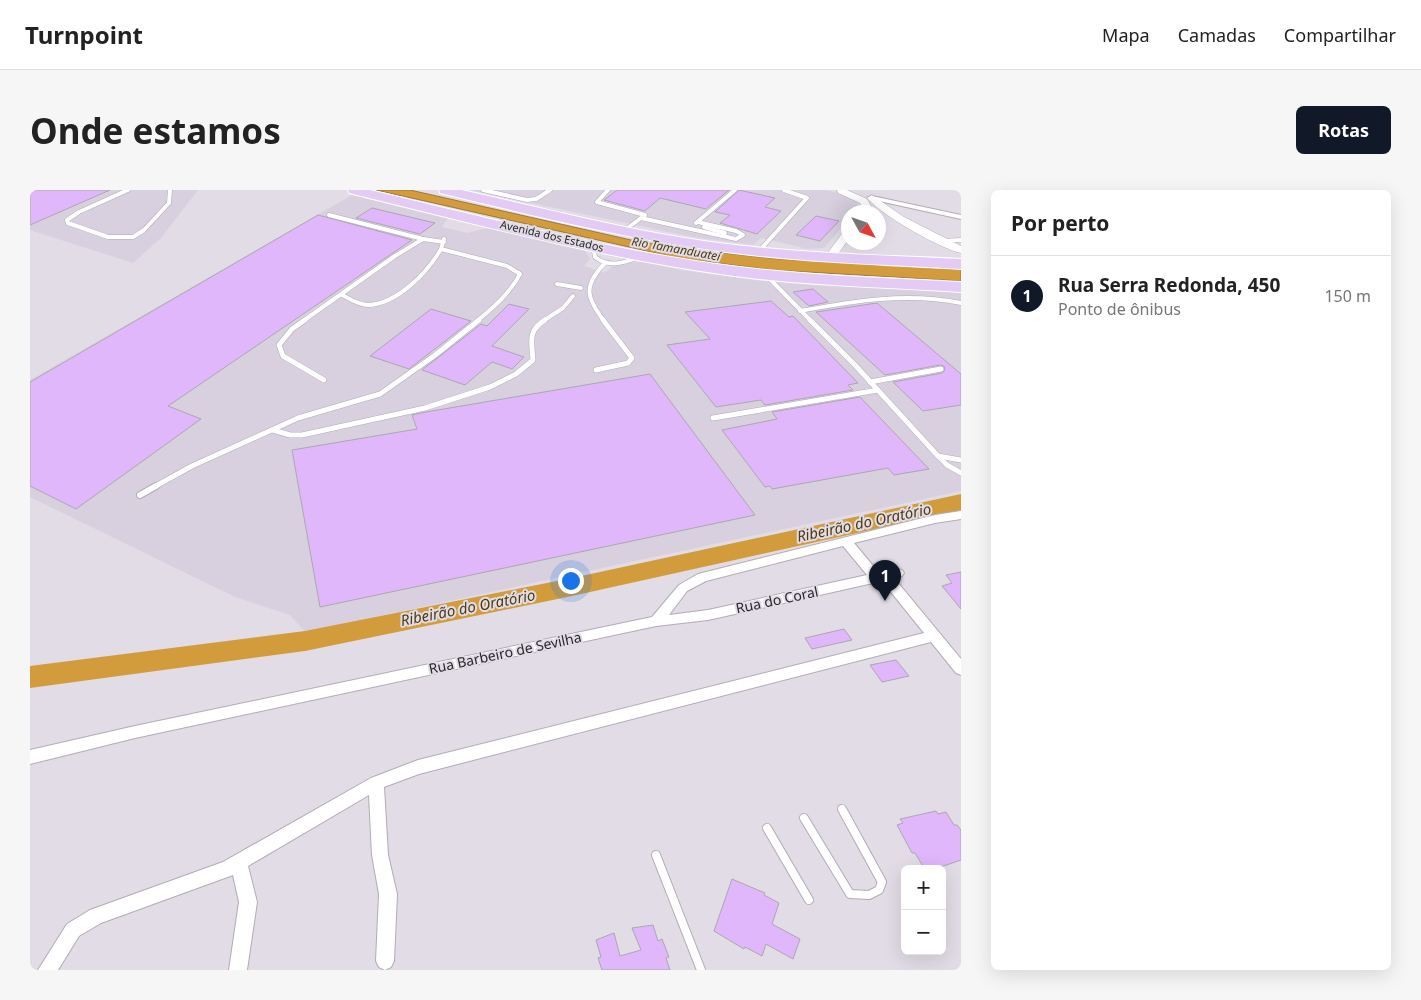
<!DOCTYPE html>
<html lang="pt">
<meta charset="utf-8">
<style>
:root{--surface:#fff;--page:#f6f6f6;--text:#222;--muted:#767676;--line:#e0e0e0;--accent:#111827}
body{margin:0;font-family:"Noto Sans",sans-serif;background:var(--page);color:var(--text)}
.controls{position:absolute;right:15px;bottom:15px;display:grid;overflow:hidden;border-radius:8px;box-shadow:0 5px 20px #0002}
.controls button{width:45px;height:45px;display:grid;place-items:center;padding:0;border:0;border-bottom:1px solid var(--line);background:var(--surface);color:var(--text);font:25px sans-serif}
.compass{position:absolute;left:811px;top:15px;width:45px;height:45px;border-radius:50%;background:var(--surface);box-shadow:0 5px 20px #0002;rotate:130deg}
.you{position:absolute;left:540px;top:390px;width:18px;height:18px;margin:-12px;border:4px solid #fff;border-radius:50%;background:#1a73e8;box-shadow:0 0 0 8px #1a73e833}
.badge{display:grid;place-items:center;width:32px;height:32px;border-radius:50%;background:var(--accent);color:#fff;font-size:16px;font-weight:700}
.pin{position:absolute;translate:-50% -41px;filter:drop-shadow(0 1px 2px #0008)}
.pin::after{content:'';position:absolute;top:26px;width:18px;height:15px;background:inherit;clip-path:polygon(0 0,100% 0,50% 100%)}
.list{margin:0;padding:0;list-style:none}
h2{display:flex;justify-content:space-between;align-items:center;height:65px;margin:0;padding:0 20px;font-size:21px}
h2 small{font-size:16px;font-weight:400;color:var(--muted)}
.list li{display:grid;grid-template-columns:32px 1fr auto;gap:15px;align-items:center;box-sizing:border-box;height:80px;padding:0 20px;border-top:1px solid var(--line)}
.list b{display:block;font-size:19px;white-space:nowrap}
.list p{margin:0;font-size:16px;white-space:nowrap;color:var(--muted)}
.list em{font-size:16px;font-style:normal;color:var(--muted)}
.map{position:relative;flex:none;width:931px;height:780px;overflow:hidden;border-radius:8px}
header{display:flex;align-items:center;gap:30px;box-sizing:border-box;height:70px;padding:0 25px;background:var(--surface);border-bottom:1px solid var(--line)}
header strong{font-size:24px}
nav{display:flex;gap:28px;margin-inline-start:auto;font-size:18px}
.intro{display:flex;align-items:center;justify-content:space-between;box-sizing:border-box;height:120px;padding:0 30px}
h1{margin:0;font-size:35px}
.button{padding:12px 22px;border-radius:8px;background:var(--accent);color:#fff;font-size:18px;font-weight:700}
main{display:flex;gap:30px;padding:0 30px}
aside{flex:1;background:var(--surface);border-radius:8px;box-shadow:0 5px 20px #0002}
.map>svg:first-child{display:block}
.built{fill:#d8d0df}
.water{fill:#d29c3d;stroke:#9f7937}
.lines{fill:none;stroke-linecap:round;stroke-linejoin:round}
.river{fill:#d29c3d;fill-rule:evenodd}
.building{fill:#dfb7fa;stroke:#aca7af}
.lane-far3-casing{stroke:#b1acb4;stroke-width:5}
.lane-far2-casing{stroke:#b1acb4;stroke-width:6}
.lane-far1-casing{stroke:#b1acb4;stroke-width:8}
.lane-casing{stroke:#b1acb4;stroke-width:10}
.street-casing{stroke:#b1acb4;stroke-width:2}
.secondary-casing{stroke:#b1acb4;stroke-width:1}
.highway-casing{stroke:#fff;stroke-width:2}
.lane-far3{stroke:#fff;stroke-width:4}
.lane-far2{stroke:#fff;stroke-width:5}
.lane-far1{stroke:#fff;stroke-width:6}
.lane{stroke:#fff;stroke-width:8}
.street{fill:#fff;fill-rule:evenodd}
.secondary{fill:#fff;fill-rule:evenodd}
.highway{fill:#e4cbf5;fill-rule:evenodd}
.labels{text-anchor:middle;stroke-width:4;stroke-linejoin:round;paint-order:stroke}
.far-street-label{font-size:11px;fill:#28272a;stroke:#e1dce5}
.far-water-label{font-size:12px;font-style:italic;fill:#4f3911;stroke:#e1dce5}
.street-label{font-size:14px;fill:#28272a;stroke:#e1dce5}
.water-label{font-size:15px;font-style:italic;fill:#4f3911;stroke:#e1dce5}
</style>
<header>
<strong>Turnpoint</strong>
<nav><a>Mapa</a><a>Camadas</a><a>Compartilhar</a></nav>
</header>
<div class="intro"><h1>Onde estamos</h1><a class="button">Rotas</a></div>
<main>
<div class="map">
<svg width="931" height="780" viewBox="0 0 931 780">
<rect width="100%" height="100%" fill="#e1dce5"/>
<g class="built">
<path d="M0 0H168L131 48 103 73 0 40Z"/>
<path d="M440 0H796L814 4 826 11 829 17 825 22H818V30L794 58 778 59 731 48 723 55 663 47Z"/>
<path d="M322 5 417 27 418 28 412 37 437 43 462 37 554 59 560 69 554 76 575 83 584 75 611 72 651 80 732 91 931 103V301L275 442 260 425 205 407 0 307V190Z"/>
</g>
<path class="water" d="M346 0H380L601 50 648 58 748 69 931 79V91L743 80 648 68Z"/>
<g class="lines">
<path class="river" d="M931 304V320L542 406 275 461 0 498V476L275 441 542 388Z"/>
</g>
<g class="building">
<path d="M0 0H80L0 35Z"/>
<path d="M587 0H699L676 19 630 8 615 21 574 10Z"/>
<path d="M709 0 745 8 735 17 751 21 727 44 690 33 700 25 685 22Z"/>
<path d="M342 18 405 33 390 44 326 28Z"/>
<path d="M288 25 382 50 138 216 171 229 46 319 0 296V192Z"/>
<path d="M786 26 809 31 790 51 766 45Z"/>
<path d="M783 99 798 112 779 116 763 102Z"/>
<path d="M741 111 759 127 763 126 828 193 818 195 823 200 735 215 731 210 686 217 637 155 680 149 655 122Z"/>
<path d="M847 113 931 184V215L893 221 863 192 912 183 915 180 914 176 910 175 855 185 786 122Z"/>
<path d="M479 114 499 119 462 156 494 167 482 179 462 172 435 195 392 180 451 134 457 136Z"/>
<path d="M401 119 441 131 379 179 340 166Z"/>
<path d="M620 184 725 325 290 417 262 260 387 239 382 225 396 222Z"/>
<path d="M830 207 899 279 864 285 858 278 742 299 740 296 735 297 692 240 747 229 742 222Z"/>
<path d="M931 382V419L912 396 922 393 916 385Z"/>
<path d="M814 439 822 450 782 459 775 448Z"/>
<path d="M866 470 879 486 852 492 840 475Z"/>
<path d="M906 621 908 624 916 622 924 635H927L931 640V670L905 679 902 675 894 678 885 663H882L867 635 873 633 870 629Z"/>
<path d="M702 689 735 703 734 705 749 713 742 734 770 749 763 769 736 754 732 766 715 757 714 759 684 741Z"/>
<path d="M623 735 628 751 632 749 639 767 636 768 640 780H572L568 768 571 767 566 750 584 743 590 766 611 760 602 738Z"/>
</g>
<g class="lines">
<defs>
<g id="lane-far3">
<path d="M98 0 49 22 37 30 38 33 78 47H103L114 40 139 13 140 0"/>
<path d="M453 0 497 10 506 9 520 0"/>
<path d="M578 0 567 12 615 25"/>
<path d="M299 25 393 49"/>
<path d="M666 33 705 0"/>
<path d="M674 37 695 43"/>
<path d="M595 40 611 28 706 49 713 45 706 41 668 32"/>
<path d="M414 49 411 59 477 76 490 84C480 103 464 117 447 131"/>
<path d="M913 51 931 50"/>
<path d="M563 56 565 67C579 78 594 73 609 67"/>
<path d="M729 61 777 8 754 0"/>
<path d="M736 85 781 131"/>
<path d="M527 94 551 98"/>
<path d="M312 105C320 109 329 115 338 115 367 114 397 83 411 59"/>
<path d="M770 121C824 111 876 102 931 113"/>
<path d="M273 131 365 66 393 49 414 52"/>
<path d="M513 131 533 118 543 106"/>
<path d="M574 131C556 107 553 96 575 73"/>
</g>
<g id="lane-far2">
<path d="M275 130 262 139 249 155 253 166 294 190"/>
<path d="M780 130 825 175 908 266 931 270"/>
<path d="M566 180 598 173 602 168 573 130"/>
<path d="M840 192 911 179"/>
<path d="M683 228 848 200"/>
<path d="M243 240 260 245H272L395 218 460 197 486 184 503 170C502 152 497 141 515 130"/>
<path d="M908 266 917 275 931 283"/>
<path d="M124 297 162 276 268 228 350 204 404 166 449 130"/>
</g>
<path id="lane-far1" d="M110 305 126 296"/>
<g id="lane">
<path d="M774 628 820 704 839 705 849 700 852 692 812 619"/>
<path d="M737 638 779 710"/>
<path d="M626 665 671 780"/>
</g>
<g id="street">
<path d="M842 6 931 25V29L840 9 839 8Z"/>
<path d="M931 321V329L905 333 824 353 849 383 868 379 872 380 874 383 872 386 864 388 931 469V485L926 483 901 452 389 584 354 597 358 665 367 704 364 771 361 777 355 780 349 777 346 771 349 704 342 665 339 605 218 676 227 712 217 780H199L209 712 203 685 71 733 49 746 28 780H8L37 734 60 720 193 672 341 588 388 570 894 443 852 391 678 430 626 436 105 548 0 574V560L105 536 622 427 649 395 668 384 905 325ZM813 356 837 385 678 420 639 425 657 401 676 391Z"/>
</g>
<g id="secondary">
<path d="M807 0H817L837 9 842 18 839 22H829L832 18 830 13 808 3Z"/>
<path d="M842 5 874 27 931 56V63C909 58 851 25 837 8Z"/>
<path d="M818 40V50L805 68H797L796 66 797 64 814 41Z"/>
</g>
<g id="highway">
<path d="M318 0H340C449 26 556 54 666 71 754 85 843 87 931 92V102C853 97 774 96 697 85 569 67 444 34 319 3Z"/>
<path d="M409 0H432C513 18 592 39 674 51 759 63 845 65 931 69V79C845 74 759 72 674 59 585 46 497 24 410 3Z"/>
</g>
</defs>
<use href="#lane-far3" class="lane-far3-casing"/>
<use href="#lane-far2" class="lane-far2-casing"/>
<use href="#lane-far1" class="lane-far1-casing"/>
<use href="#lane" class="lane-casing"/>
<use href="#street" class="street-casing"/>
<use href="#secondary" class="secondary-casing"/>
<use href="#highway" class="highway-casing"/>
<use href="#lane-far3" class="lane-far3"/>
<use href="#lane-far2" class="lane-far2"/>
<use href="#lane-far1" class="lane-far1"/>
<use href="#lane" class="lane"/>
<use href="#street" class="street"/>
<use href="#secondary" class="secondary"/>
<use href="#highway" class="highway"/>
</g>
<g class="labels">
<g class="far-street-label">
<text transform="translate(522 46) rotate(13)" y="4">Avenida dos Estados</text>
</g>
<g class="far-water-label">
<text transform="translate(646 59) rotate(10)" y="4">Rio Tamanduateí</text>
</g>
<g class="street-label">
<text transform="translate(747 410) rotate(-12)" y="5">Rua do Coral</text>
<text transform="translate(475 463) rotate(-12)" y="5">Rua Barbeiro de Sevilha</text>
</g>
<g class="water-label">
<text transform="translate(834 333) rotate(-12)" y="5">Ribeirão do Oratório</text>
<text transform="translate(438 418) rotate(-11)" y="5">Ribeirão do Oratório</text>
</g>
</g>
</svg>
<div class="controls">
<button>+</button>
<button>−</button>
</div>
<svg class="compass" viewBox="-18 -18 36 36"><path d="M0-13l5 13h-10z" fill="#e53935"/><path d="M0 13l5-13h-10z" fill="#767676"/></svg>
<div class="you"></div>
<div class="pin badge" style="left:855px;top:411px">1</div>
</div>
<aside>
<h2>Por perto<small></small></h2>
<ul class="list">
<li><span class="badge">1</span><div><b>Rua Serra Redonda, 450</b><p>Ponto de ônibus</p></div><em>150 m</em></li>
</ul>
</aside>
</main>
